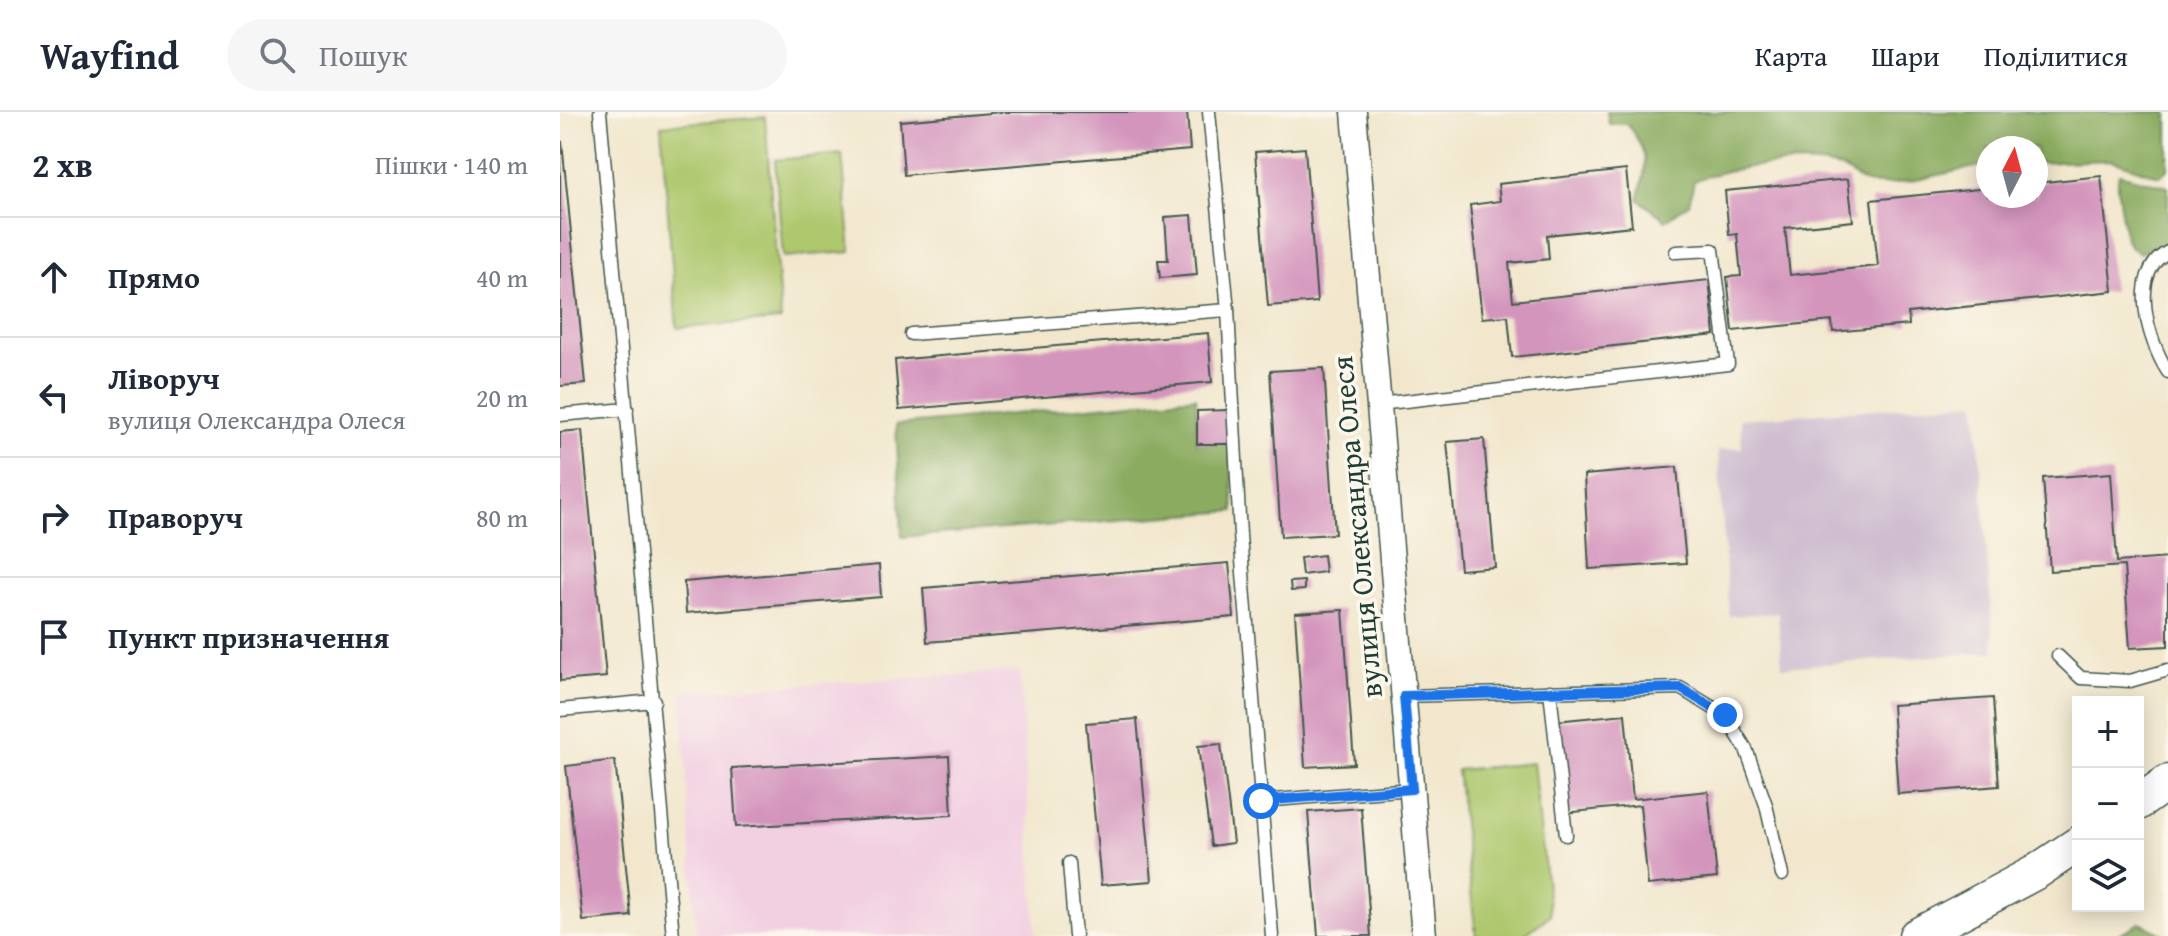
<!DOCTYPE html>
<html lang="uk">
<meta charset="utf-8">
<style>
:root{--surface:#fff;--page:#f6f6f7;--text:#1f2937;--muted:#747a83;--line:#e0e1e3}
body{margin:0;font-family:"Gentium Book Plus",serif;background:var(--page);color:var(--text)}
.controls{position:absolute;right:24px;bottom:24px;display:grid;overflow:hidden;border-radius:0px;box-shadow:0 4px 20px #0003}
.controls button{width:72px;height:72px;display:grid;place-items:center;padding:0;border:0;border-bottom:2px solid var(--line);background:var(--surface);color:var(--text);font:40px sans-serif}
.compass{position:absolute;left:1416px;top:24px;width:72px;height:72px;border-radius:50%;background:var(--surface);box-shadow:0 4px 20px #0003;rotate:6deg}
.stop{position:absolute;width:24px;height:24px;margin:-18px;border:6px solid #1a73e8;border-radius:50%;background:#fff}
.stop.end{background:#1a73e8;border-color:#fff;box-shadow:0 2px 8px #0008}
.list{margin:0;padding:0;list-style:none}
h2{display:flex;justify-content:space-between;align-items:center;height:104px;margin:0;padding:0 32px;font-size:34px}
h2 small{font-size:26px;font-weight:400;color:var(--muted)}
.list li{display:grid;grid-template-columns:52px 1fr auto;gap:24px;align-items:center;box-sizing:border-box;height:120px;padding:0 32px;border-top:2px solid var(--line)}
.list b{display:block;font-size:30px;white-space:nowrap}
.list p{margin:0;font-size:26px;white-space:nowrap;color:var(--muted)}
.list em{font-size:26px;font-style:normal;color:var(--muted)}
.icon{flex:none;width:44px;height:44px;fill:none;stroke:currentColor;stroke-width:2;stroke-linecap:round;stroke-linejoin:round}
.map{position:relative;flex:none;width:1608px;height:824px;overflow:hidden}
header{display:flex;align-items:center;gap:48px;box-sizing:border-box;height:112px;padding:0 40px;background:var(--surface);border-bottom:2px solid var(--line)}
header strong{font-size:38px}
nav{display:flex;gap:44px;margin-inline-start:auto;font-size:28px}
.search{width:560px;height:72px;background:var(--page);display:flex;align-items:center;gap:20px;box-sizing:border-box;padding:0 28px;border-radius:44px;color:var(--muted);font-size:30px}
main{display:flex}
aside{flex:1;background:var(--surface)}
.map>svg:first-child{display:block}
.built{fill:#f2d0e2}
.industrial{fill:#cfbed0}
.green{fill:#afc86e;stroke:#678251;stroke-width:2}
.forest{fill:#8bac61;stroke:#55744a;stroke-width:2}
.building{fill:#d495bd}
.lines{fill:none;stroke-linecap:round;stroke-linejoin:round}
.lane-casing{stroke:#3f564b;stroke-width:15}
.street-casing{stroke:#3f564b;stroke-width:27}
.secondary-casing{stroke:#3f564b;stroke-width:37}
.lane{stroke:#fff;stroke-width:12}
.street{stroke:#fff;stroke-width:24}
.secondary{stroke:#fff;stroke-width:34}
.route{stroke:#1a73e8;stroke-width:10}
.labels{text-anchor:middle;stroke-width:7;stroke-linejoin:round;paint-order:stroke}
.street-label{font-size:30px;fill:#1f3d34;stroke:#fbf7ec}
</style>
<header>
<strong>Wayfind</strong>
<div class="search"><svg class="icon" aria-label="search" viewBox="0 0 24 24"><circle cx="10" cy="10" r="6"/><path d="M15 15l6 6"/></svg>Пошук</div>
<nav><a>Карта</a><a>Шари</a><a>Поділитися</a></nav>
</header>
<main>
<aside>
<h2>2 хв<small>Пішки · 140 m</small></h2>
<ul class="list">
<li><svg class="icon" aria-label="ahead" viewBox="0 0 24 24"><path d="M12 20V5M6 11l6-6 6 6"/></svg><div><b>Прямо</b></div><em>40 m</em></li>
<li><svg class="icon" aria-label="left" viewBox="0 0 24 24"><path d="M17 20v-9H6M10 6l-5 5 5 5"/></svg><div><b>Ліворуч</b><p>вулиця Олександра Олеся</p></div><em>20 m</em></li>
<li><svg class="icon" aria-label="right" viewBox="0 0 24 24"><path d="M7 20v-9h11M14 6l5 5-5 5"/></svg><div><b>Праворуч</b></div><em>80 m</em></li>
<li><svg class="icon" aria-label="arrive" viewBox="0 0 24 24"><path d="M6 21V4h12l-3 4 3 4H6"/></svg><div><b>Пункт призначення</b></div></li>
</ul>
</aside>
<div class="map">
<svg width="1608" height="824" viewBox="0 0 1608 824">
<rect width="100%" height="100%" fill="#fbf7ec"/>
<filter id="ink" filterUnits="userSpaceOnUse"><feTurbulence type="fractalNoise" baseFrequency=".0125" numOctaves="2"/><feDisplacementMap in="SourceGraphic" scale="16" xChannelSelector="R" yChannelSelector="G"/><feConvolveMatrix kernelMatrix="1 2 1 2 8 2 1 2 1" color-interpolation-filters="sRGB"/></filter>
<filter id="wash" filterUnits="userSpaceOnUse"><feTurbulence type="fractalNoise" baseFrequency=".006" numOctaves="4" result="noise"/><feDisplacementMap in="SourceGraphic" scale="32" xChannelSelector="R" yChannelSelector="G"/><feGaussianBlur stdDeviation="1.8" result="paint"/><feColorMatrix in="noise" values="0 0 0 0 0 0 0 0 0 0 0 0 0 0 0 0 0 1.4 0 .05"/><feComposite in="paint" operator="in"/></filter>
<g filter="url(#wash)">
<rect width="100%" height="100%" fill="#f2e7cd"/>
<path class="built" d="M460 559 476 824H136L121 580Z"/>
<path class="industrial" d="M1416 290 1434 540 1222 555 1218 501 1169 504 1158 338 1182 336 1180 307Z"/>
<g class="green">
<path d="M205 5 221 208 117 216 101 13Z"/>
<path d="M282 42 291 140 223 145 215 48Z"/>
<path d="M973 651 990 803 963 824H916L897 658Z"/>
</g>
<g class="forest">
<path d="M1047 0H1608V56L1599 64 1552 48 1476 51V36H1428V53C1389 58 1353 73 1313 72 1300 72 1292 60 1280 56 1243 45 1169 55 1134 69L1129 92 1106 108 1078 87C1088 55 1089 40 1067 12H1049Z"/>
<path d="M1559 62 1608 75V130L1579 141C1573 137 1568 134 1566 127 1563 114 1555 72 1559 62Z"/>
<path d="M636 285 637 332H670L674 399 342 425 336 313Z"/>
<path d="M1580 811 1606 824H1555Z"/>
</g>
<g id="blocks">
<g class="building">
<path d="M442 0H627L630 38 344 63 340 9Z"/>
<path d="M2 30 26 272 0 274V31Z"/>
<path d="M745 36 757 190 708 194 695 40Z"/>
<path d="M1066 58 1072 114 987 123 989 147 949 151 953 189 1149 168 1155 223 952 245 948 204 922 206 910 93 940 89 938 72Z"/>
<path d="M1541 64 1553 179 1348 201 1349 213 1273 220 1272 209 1173 219 1167 165 1181 164 1177 122 1169 123 1165 79 1288 67 1293 109 1225 116 1230 163 1318 154 1311 88 1428 76V84H1476V71Z"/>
<path d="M632 103 637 163 600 166 598 148H608L605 105Z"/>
<path d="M648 221 652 270 339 298 335 248Z"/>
<path d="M764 256 775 422 721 425 710 259Z"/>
<path d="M669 298 670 332H637V299Z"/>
<path d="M22 318 46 565 0 569V320Z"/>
<path d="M924 327 935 455 900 458 887 330Z"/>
<path d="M1117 355 1126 451 1029 457 1024 363Z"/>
<path d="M1551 361 1557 450 1608 446V534L1570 536 1564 454 1490 459 1483 366Z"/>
<path d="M763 443 765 460 742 463 740 446Z"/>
<path d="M669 451 674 505 367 530 363 476Z"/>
<path d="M319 453 321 485 126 501 124 470Z"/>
<path d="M744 469V478L731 479 730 470Z"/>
<path d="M783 498 794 652 745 655 735 501Z"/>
<path d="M1433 586 1439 674 1338 682 1332 593Z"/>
<path d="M1065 602 1073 687 1148 679 1157 766 1088 773 1080 693 1005 701 996 609Z"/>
<path d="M577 607 592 769 541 773 526 611Z"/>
<path d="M661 632 673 731 651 734 638 634Z"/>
<path d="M389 644 392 703 176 715 172 656Z"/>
<path d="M55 648 71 804 23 809 6 654Z"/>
<path d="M801 696 811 824H758L748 700Z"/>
</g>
</g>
</g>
<g filter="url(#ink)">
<use href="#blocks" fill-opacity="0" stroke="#3f564b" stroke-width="2"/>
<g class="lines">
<defs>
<g id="lane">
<path d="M40 0 113 824"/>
<path d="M649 0 668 198 680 423 712 824"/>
<path d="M1608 140C1567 161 1589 231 1608 260"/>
<path d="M351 222 668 198"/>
<path d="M819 292 1168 252 1153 138 1116 140"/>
<path d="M0 303 67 297"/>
<path d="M1498 544 1521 566 1570 569 1608 558"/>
<path d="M990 579 1006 723"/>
<path d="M844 584 1120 576 1165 603 1186 637 1206 693 1222 763"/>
<path d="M0 598 94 589"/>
<path d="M701 689 852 677"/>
<path d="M509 751 515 824"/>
</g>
<path id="street" d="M794 0 864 824"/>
<g id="secondary">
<path d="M1578 691 1608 670"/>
<path d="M1356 824 1476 760 1518 732"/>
</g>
</defs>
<use href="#lane" class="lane-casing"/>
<use href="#street" class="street-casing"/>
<use href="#secondary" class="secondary-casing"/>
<use href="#lane" class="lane"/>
<use href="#street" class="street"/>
<use href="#secondary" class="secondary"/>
</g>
</g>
<g class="lines" filter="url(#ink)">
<path class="route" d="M701 689 852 677 844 584 1120 576 1165 603"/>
</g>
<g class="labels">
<g class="street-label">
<text transform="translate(797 415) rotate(-95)" y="10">вулиця Олександра Олеся</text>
</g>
</g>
</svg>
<div class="controls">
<button>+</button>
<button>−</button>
<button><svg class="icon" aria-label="layers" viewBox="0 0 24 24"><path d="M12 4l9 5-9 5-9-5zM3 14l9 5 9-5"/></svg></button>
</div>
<svg class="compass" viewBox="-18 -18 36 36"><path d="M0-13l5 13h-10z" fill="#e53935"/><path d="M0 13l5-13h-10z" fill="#747a83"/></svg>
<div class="stop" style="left:701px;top:689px"></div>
<div class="stop end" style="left:1165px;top:603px"></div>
</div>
</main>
